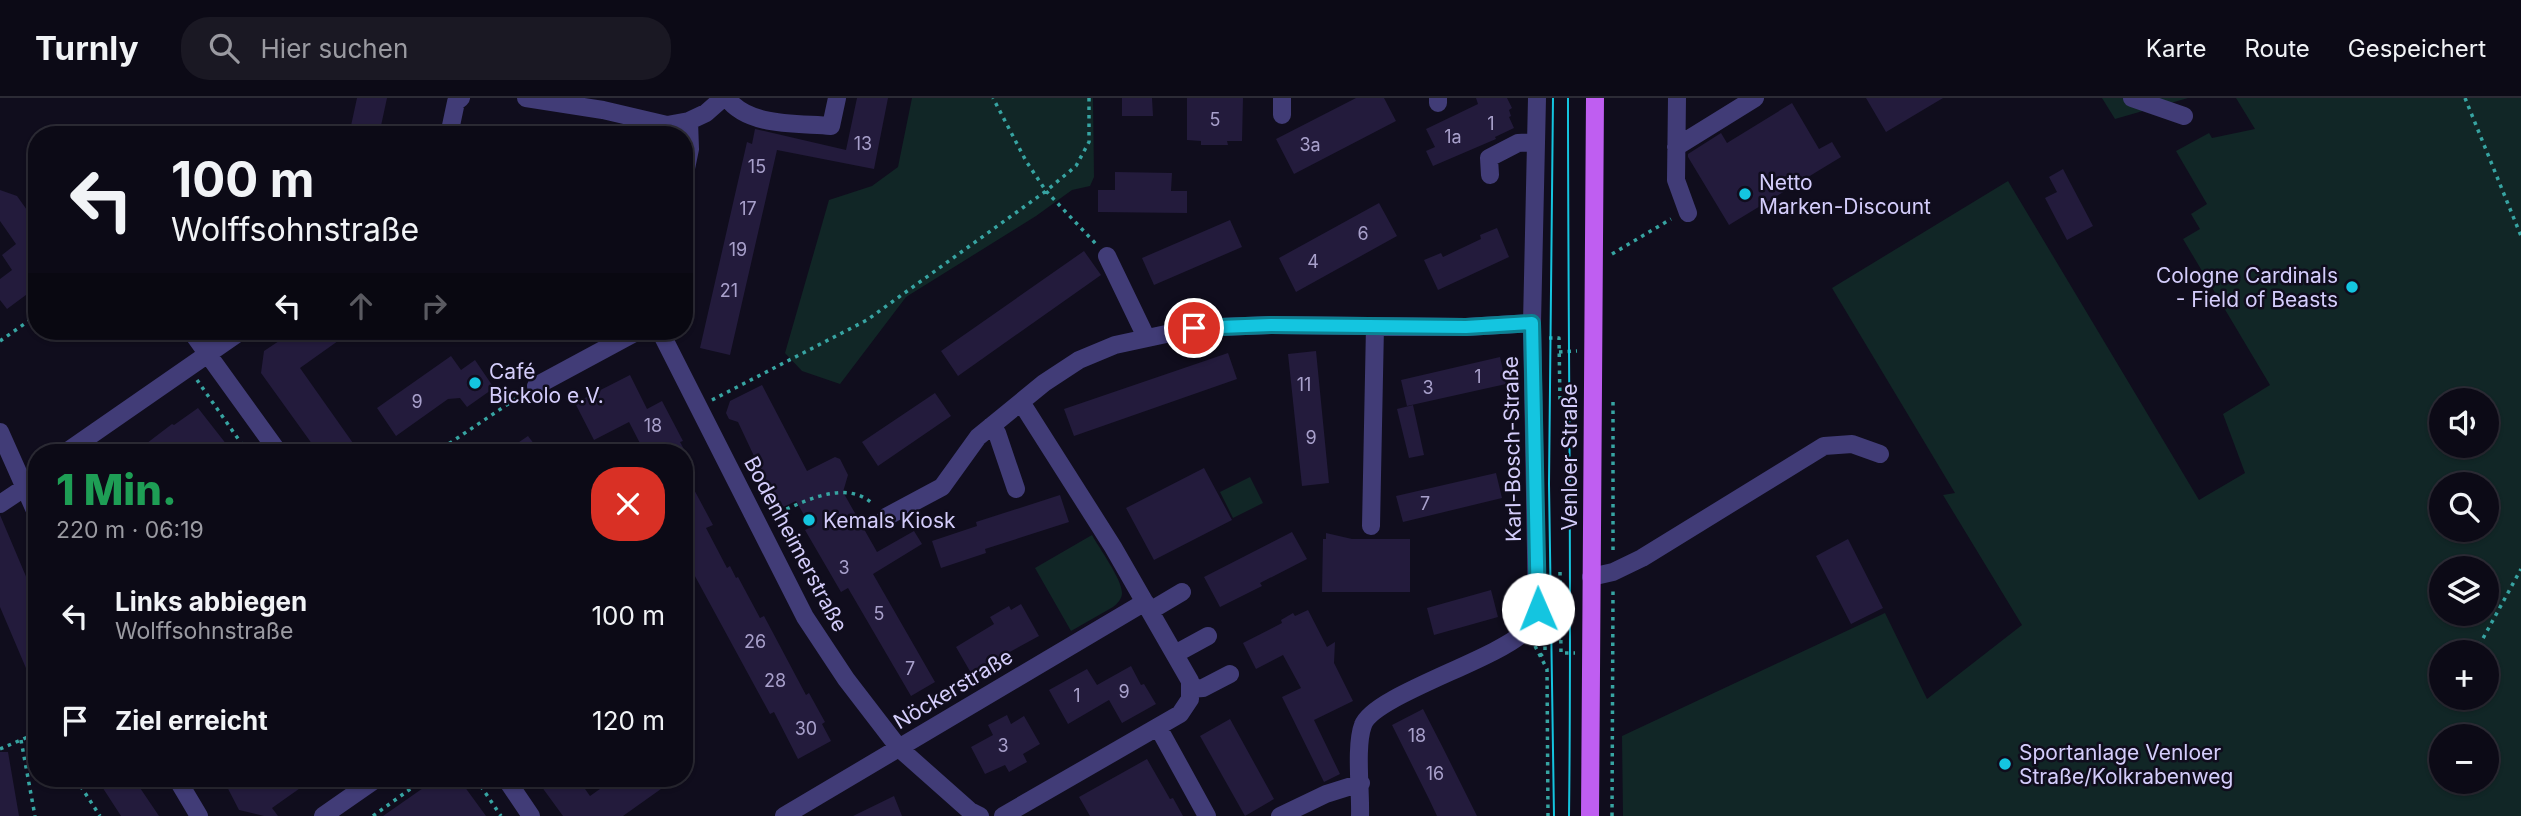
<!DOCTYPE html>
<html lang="de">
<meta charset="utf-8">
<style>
:root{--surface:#0c0a16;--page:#1a1823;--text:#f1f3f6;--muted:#9a9aa1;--line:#2c2b35}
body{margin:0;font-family:Inter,sans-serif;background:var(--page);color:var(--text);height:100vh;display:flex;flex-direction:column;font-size:26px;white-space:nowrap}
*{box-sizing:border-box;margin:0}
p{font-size:23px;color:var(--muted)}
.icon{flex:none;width:38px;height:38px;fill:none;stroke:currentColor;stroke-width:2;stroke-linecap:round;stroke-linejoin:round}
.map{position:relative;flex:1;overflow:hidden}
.sheet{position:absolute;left:28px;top:346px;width:665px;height:343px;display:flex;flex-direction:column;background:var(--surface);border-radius:28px;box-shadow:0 2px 5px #0004,0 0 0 2px var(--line)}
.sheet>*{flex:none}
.top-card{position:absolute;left:28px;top:28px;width:665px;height:214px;border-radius:28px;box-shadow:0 2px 5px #0004,0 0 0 2px var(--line);background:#0c0a16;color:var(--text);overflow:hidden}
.tools{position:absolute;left:2429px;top:290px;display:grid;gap:14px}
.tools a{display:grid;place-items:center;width:70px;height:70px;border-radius:50%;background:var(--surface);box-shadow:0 2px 5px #0004,0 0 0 2px var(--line);font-size:35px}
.pin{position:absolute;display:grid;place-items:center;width:60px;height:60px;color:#fff;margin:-30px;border:4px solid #fff;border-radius:50%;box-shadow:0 2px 7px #0007}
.me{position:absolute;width:77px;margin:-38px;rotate:359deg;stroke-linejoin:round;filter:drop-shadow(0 0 5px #0008)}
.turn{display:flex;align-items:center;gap:24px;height:147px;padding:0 28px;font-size:32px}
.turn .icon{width:91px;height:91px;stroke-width:2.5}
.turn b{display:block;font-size:49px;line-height:60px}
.lanes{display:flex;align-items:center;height:66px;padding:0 28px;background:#0003;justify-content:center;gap:35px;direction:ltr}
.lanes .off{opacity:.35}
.round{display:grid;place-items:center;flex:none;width:74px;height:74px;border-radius:28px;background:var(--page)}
.overview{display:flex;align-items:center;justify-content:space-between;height:119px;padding:0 28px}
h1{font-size:42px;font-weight:800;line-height:52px;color:#1e9e55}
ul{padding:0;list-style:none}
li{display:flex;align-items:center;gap:21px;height:105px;padding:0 28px}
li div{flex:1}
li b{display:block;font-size:26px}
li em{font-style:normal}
header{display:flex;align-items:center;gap:42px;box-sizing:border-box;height:98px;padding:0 35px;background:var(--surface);border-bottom:2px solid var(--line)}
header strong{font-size:33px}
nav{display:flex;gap:38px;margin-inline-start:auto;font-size:24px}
.search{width:490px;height:63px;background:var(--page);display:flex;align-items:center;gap:18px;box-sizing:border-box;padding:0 24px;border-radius:28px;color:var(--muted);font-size:26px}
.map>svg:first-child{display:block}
</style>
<header>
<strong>Turnly</strong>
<div class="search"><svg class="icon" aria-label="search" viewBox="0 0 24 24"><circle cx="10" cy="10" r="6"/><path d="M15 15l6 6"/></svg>Hier suchen</div>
<nav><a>Karte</a><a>Route</a><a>Gespeichert</a></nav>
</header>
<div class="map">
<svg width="2521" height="718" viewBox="0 0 2521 718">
<rect width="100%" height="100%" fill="#100d1d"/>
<!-- green -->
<path fill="#112626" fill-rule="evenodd" d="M 912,0 L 1093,0 L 1094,79 L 1090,88 L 1072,92 L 1036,118 L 906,199 L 840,286 L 802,273 L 785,255 L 829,102 L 872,88 L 898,69 Z
M 2102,0 L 2188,0 L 2115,21 Z
M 2236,0 L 2521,0 L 2521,718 L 1623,718 L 1622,638 L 1885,515 L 1927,601 L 2022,527 L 1943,397 L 1955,395 L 1832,190 L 2008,83 L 2199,402 L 2245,375 L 2223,316 L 2270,287 L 2183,141 L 2200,131 L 2191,116 L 2207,106 L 2176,53 L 2209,35 L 2212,40 L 2255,31 ZM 2441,303 L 2487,303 L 2487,348 L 2441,348 ZM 2441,387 L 2487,387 L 2487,432 L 2441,432 ZM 2441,471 L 2487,471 L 2487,516 L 2441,516 ZM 2441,555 L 2487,555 L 2487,600 L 2441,600 ZM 2441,639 L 2487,639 L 2487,684 L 2441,684 Z
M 1250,379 L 1263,405 L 1233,420 L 1220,394 Z
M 1092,437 C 1099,450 1122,481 1122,495 C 1122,501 1117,506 1113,509 L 1071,533 L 1035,470 Z"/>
<!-- building -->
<path fill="#231b3c" d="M 357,0 L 387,0 L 379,37 L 349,37 Z
M 857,0 L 888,0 L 874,71 L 777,52 L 730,257 L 700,250 L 747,44 L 752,46 L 755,31 L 846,52 Z
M 1122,0 L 1152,0 L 1153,18 L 1122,18 Z
M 1187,0 L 1243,0 L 1242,43 L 1227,43 L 1228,47 L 1201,47 L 1201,43 L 1187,42 Z
M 1356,0 L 1384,0 L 1396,23 L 1294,76 L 1276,41 Z
M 1476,0 L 1507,0 L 1512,10 L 1509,12 L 1511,18 L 1509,19 L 1514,30 L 1495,39 L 1496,41 L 1433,68 L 1426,53 L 1435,49 L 1426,31 L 1478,6 Z
M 1866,0 L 1943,0 L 1886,34 Z
M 1792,5 L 1819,51 L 1832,44 L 1841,59 L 1729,127 L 1688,59 L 1688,56 L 1721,35 L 1727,45 Z
M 2063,71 L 2093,128 L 2067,142 L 2045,100 L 2057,94 L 2049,79 Z
M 1115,74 L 1172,75 L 1171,93 L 1187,93 L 1187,115 L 1098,114 L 1098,92 L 1115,92 Z
M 0,92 L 17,98 L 37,126 L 37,186 L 28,192 L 30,194 L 7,211 L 0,202 L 0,181 L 12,172 L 2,157 L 16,146 L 0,123 Z
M 1379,105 L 1397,138 L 1296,194 L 1279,160 Z
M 1230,122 L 1242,149 L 1154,187 L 1142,160 Z
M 1497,130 L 1509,159 L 1438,192 L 1424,162 L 1441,155 L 1443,159 L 1481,141 L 1480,137 Z
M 1084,153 L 1101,177 L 958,278 L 941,253 Z
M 294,233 L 352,233 L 300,270 L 360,355 L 321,355 L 317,349 L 315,350 L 261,275 L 264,253 Z
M 1316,253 L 1329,385 L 1302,388 L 1288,256 Z
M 1228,255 L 1237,281 L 1074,338 L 1064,311 Z
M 451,258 L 461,272 L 475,262 L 494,290 L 467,309 L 460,300 L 448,301 L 396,338 L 377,310 Z
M 1500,259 L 1506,286 L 1407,308 L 1401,282 Z
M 630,277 L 647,311 L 662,303 L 683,343 L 680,344 L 686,355 L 645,355 L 629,324 L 594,342 L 575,305 Z
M 762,287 L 807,373 L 835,359 L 840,361 L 848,377 L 843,394 L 877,454 L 914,433 L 922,446 L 873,476 L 935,584 L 911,598 L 848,490 L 841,494 L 805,432 L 811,429 L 796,403 L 779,411 L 738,324 L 729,321 L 726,315 L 730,303 Z
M 935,295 L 951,318 L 878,368 L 862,344 Z
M 1413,307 L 1424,357 L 1409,360 L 1397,311 Z
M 198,310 L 227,347 L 225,348 L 230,355 L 134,355 L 172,326 L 174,327 Z
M 528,338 L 541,355 L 503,355 Z
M 1204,370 L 1232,422 L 1154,462 L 1126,410 Z
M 684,373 L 713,427 L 706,430 L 727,470 L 730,468 L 736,480 L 738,479 L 760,520 L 764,518 L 806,597 L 809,595 L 825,624 L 822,626 L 831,643 L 798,661 L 774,614 L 770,616 L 684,458 Z
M 1496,375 L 1502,400 L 1403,424 L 1396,398 Z
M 1060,397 L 1069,424 L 985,451 L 986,455 L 941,470 L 932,443 L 977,428 L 976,424 Z
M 0,417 L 33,495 L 29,496 L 37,514 L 37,596 L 0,509 Z
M 1292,434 L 1307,461 L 1260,485 L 1262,488 L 1220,509 L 1204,479 Z
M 1326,435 L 1352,441 L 1410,441 L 1410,494 L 1322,494 L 1323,441 L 1326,441 Z
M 1848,441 L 1883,510 L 1851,526 L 1816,458 Z
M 1491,492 L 1498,519 L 1434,537 L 1427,510 Z
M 1021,506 L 1039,538 L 971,575 L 956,549 L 994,526 L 990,519 L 1009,508 L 1011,512 Z
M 1308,512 L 1327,549 L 1335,544 L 1334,565 L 1353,603 L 1314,622 L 1340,676 L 1324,684 L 1282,599 L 1301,590 L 1283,557 L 1256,571 L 1243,545 L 1282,525 L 1281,522 L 1293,515 L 1295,518 Z
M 1131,568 L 1141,587 L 1144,586 L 1156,606 L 1122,625 L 1109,602 L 1068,626 L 1049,592 L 1087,571 L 1097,587 Z
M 1423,611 L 1442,648 L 1477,718 L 1437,718 L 1429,701 L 1392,627 Z
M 1007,617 L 1011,626 L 1024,618 L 1040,646 L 1023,656 L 1027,664 L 1009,674 L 1005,667 L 985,676 L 971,649 L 993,637 L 988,627 Z
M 1230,621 L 1274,701 L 1245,718 L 1200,638 Z
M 0,654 L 8,654 L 19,718 L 0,718 Z
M 1147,661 L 1170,701 L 1173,700 L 1183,718 L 1090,718 L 1079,699 Z
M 97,681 L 134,681 L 159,718 L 121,718 Z
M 223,681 L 313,681 L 272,710 L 278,718 L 264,718 L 239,712 Z
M 436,681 L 459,681 L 486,718 L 383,718 Z
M 536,681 L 578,681 L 590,698 L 614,681 L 675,681 L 623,718 L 563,718 Z
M 894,698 L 902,718 L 853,718 Z"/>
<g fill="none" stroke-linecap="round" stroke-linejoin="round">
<!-- path -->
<path stroke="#37a4a2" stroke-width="3.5" stroke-dasharray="3.5 5" stroke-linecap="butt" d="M 1089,0 L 1089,44 L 1076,68 L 1046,93 L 1096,146
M 2465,0 L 2521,138
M 1612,156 L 1671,121
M 1549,240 L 1559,240 L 1560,305
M 0,243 L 37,217
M 1559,254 L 1577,253
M 197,282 L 248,355
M 712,302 L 867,222 L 1046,93 L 1026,63 L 993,0
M 1613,304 L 1613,453
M 435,355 L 523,296
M 771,418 C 802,405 845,379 874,407
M 1560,474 L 1561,555 L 1575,555
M 1535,548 L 1547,571 L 1548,718
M 2475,555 L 2521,471
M 1540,558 L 1545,554 L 1545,542 L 1561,541
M 2449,603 L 2450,600
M 21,642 L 35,718
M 0,651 L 37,635
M 76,681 L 100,718
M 476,681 L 501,718
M 373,718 L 424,681
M 1612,718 L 1613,493"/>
<!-- minor -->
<path stroke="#413c77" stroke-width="18" d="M 526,0 L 603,12 L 667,27 L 689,23 L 706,15 L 723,0
M 727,0 C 748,29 797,25 831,28 L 837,0
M 1677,0 L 1676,82 L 1688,115
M 2132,0 L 2184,18
M 1438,5 L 1438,0
M 1282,17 L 1282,0
M 449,37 L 456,4 L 461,0
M 1676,49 L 1755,0
M 1490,77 L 1489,60 L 1518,45 L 1536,44
M 684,80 L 690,51 L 689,23
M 1107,158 L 1146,239
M 191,233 L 279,355
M 660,233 L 805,519 L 846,581 L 899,650 L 970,713 L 980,718
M 536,288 L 638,233
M 991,328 L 997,335 L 1016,391
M 0,334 L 37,417
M 65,355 L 241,233
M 0,406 L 24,390
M 886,419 L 942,389 L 978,339 L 1044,285 L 1079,262 L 1115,247 L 1194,230 L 1271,227 L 1466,229 L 1532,225
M 1371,428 L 1375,228
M 1591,479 L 1613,474 L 1642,460 L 1824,348 L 1852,346 L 1880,356
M 1150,513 L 1182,494
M 1175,556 L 1208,538
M 1190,591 L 1203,590 L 1230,576
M 1158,629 L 1207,718
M 177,681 L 199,718
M 506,681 L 531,718
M 323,718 L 376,681
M 784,718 L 1145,504
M 1003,718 L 1180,616 L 1190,601 L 1190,583 L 1113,449 L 1021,304
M 1280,718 L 1326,696 L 1361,685
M 1360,718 C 1361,694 1355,648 1363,627 C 1373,598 1495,562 1524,534 C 1530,528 1533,518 1537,511 L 1532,225 L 1537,0"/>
<!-- major -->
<path stroke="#bf5ef1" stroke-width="18" d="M 1590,718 L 1595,0"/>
<!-- tram -->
<path stroke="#14c5e0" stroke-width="2" d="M 1553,0 L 1549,386 L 1554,718
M 1568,0 C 1568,239 1572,479 1569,718"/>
</g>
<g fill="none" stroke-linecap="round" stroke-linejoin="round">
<!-- route casing -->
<g stroke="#0d8092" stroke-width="18">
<path id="route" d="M 1194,230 L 1271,227 L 1466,229 L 1532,225 L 1538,511"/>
</g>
<!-- route -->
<use href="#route" stroke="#14c5e0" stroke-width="12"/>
</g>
<!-- markers -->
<g fill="#14c5e0" stroke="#100d1d" stroke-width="2.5">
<circle cx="1745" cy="96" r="7"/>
<circle cx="2352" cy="189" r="7"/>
<circle cx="475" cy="285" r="7"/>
<circle cx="809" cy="422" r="7"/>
<circle cx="2005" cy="666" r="7"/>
</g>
<g text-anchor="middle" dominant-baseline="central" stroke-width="5" stroke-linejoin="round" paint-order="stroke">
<!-- number labels -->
<g font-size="18" fill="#a8a0cb">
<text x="1215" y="21">5</text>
<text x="1491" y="25">1</text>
<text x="1453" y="38">1a</text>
<text x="863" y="45">13</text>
<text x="1310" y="46">3a</text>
<text x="757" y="68">15</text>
<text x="748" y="110">17</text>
<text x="1363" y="135">6</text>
<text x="738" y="151">19</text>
<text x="1313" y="163">4</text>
<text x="729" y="192">21</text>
<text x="1478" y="278">1</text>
<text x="1304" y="286">11</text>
<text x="1428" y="289">3</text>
<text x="417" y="303">9</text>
<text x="653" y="327">18</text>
<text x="1311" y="339">9</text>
<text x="1425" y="405">7</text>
<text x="844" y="469">3</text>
<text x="879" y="515">5</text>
<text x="755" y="543">26</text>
<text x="910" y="570">7</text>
<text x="775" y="582">28</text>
<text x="1124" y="593">9</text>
<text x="1077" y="597">1</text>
<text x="806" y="630">30</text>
<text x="1417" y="637">18</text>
<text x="1003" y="647">3</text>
<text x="1435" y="675">16</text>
</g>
<!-- poi labels -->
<g font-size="21" fill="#d4cdfb" stroke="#100d1d" text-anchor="start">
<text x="1759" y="84">Netto<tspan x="1759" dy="24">Marken-Discount</tspan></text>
<text x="2338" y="177" text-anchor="end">Cologne Cardinals<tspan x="2338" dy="24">- Field of Beasts</tspan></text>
<text x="489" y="273">Café<tspan x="489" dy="24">Bickolo e.V.</tspan></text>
<text x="823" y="422">Kemals Kiosk</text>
<text x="2019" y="654">Sportanlage Venloer<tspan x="2019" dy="24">Straße/Kolkrabenweg</tspan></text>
</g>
<!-- street labels -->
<g font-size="21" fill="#d4cdfb" stroke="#100d1d">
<text transform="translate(1512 351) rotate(-91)">Karl-Bosch-Straße</text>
<text transform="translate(1569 359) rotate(-90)">Venloer Straße</text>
<text transform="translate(796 446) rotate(62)">Bodenheimerstraße</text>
<text transform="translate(953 591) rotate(-31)">Nöckerstraße</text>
</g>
</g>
</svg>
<div class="tools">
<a><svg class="icon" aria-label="sound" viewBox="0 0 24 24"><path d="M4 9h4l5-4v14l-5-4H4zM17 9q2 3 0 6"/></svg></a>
<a><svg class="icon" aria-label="search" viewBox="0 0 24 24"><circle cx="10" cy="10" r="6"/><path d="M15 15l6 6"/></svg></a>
<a><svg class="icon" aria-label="layers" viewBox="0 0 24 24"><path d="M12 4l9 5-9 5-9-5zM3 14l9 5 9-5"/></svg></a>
<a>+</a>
<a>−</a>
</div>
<div class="pin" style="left:1194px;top:230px;background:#d93025"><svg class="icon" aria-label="arrive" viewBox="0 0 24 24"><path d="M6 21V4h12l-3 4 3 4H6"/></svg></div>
<svg class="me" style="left:1538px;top:511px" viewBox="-20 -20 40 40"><circle r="19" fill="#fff"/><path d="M0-13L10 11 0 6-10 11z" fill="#14c5e0"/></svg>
<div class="top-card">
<div class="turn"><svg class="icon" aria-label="left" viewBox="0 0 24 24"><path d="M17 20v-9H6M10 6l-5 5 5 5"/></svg><div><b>100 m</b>Wolffsohnstraße</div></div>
<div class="lanes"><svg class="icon" aria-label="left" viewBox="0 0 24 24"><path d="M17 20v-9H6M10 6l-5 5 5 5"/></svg><svg class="icon off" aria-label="ahead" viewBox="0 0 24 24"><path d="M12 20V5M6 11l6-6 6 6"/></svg><svg class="icon off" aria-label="right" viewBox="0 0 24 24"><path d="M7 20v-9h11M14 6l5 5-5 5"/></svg></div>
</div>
<section class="sheet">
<div class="overview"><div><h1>1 Min.</h1><p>220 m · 06:19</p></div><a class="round" style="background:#d93025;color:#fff"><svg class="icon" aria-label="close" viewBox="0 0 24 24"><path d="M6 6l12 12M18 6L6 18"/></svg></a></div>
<ul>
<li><svg class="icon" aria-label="left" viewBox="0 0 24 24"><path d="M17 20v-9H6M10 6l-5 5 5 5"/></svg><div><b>Links abbiegen</b><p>Wolffsohnstraße</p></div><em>100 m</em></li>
<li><svg class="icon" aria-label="arrive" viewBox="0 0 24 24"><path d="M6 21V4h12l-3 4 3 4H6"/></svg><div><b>Ziel erreicht</b></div><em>120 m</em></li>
</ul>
</section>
</div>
